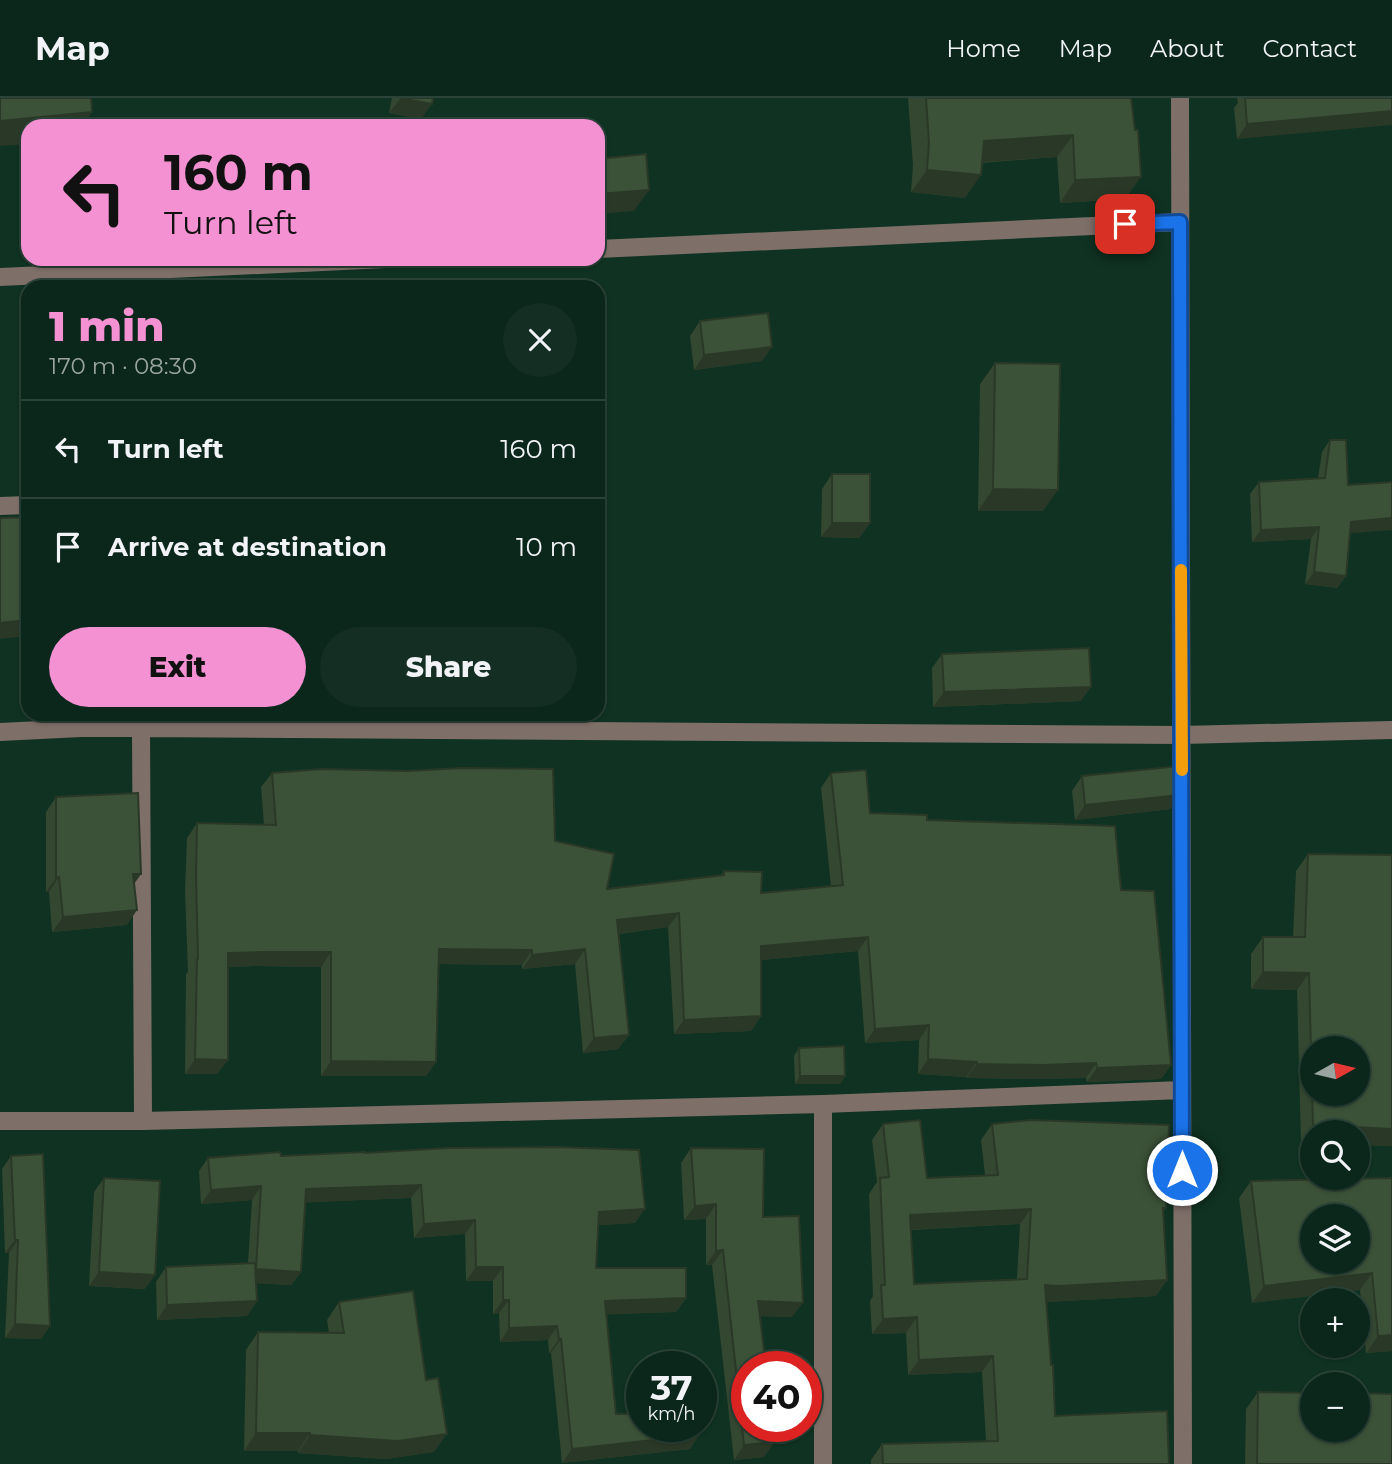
<!DOCTYPE html>
<meta charset="utf-8">
<style>
:root{--surface:#0b261a;--page:#142e23;--text:#f1f3f6;--muted:#9aa5a2;--line:#2b4339;--accent:#f491d3}
body{margin:0;font-family:Montserrat,sans-serif;background:var(--page);color:var(--text);height:100vh;display:flex;flex-direction:column;font-size:26px;white-space:nowrap}
*{box-sizing:border-box;margin:0}
p{font-size:23px;color:var(--muted)}
.icon{flex:none;width:38px;height:38px;fill:none;stroke:currentColor;stroke-width:2;stroke-linecap:round;stroke-linejoin:round}
.map{position:relative;flex:1;overflow:hidden}
.drawer{position:absolute;left:21px;top:182px;width:584px;height:441px;display:flex;flex-direction:column;background:var(--surface);border-radius:21px;box-shadow:0 2px 5px #0004,0 0 0 2px var(--line)}
.drawer>*{flex:none}
.hud{position:absolute;left:21px;top:21px;width:584px;height:147px;border-radius:21px;box-shadow:0 2px 5px #0004,0 0 0 2px var(--line);background:#f491d3;color:#111;overflow:hidden}
.needle{width:46px;rotate:82deg}
.tools{position:absolute;left:1300px;top:938px;display:grid;gap:14px}
.tools a{display:grid;place-items:center;width:70px;height:70px;border-radius:50%;background:var(--surface);box-shadow:0 2px 5px #0004,0 0 0 2px var(--line);font-size:35px}
.speed{position:absolute;left:626px;top:1253px;display:flex;gap:14px;font-size:35px;font-weight:700;text-align:center}
.speed>*{display:grid;place-content:center;width:91px;height:91px;border-radius:50%;background:var(--surface);box-shadow:0 2px 5px #0004,0 0 0 2px var(--line);line-height:1}
.speed small{font-size:18px;font-weight:400}
.speed .limit{border:10px solid #d22;background:#fff;color:#111}
.pin{position:absolute;display:grid;place-items:center;width:60px;height:60px;color:#fff;margin:-30px;border-radius:14px;box-shadow:0 4px 10px #0006}
.me{position:absolute;width:77px;margin:-38px;rotate:0deg;stroke-linejoin:round;filter:drop-shadow(0 0 5px #0008)}
.turn{display:flex;align-items:center;gap:24px;height:147px;padding:0 28px;font-size:32px}
.turn .icon{width:91px;height:91px;stroke-width:2.5}
.turn b{display:block;font-size:49px;line-height:60px}
.round{display:grid;place-items:center;flex:none;width:74px;height:74px;border-radius:37px;background:var(--page)}
.headline{display:flex;align-items:center;justify-content:space-between;height:119px;padding:0 28px}
h1{font-size:42px;font-weight:800;line-height:52px;color:var(--accent)}
.button{display:flex;gap:14px;margin-top:auto;padding:14px 28px}
.button a{flex:1;height:80px;border-radius:42px;background:var(--accent);color:#111;font-size:28px;font-weight:800;line-height:80px;text-align:center}
.button a+a{background:var(--page);color:var(--text)}
ul{padding:0;list-style:none}
li{display:flex;align-items:center;gap:21px;height:98px;padding:0 28px;border-top:2px solid var(--line)}
li div{flex:1}
li b{display:block;font-size:26px}
li em{font-style:normal}
header{display:flex;align-items:center;gap:42px;box-sizing:border-box;height:98px;padding:0 35px;background:var(--surface);border-bottom:2px solid var(--line)}
header strong{font-size:33px}
nav{display:flex;gap:38px;margin-inline-start:auto;font-size:24px}
.map>svg:first-child{display:block}
</style>
<header>
<strong>Map</strong>
<nav><a>Home</a><a>Map</a><a>About</a><a>Contact</a></nav>
</header>
<div class="map">
<svg width="1392" height="1366" viewBox="0 0 1392 1366">
<rect width="100%" height="100%" fill="#0f3222"/>
<g fill="none" stroke-linecap="round" stroke-linejoin="round">
<!-- minor -->
<path stroke="#7f6f69" stroke-width="18" d="M 1180,0 L 1183,1366
M 598,151 L 1180,124
M 0,179 L 386,161
M 0,408 L 28,407
M 141,630 L 143,1023
M 0,634 L 81,630 L 141,630 L 1182,637 L 1392,632
M 0,1023 L 143,1023 L 823,1006 L 1182,992
M 823,1366 L 823,1006"/>
</g>
<!-- wall -->
<path fill="#344730" fill-rule="evenodd" d="M 392,0 L 433,0 L 421,21 L 389,15 Z
M 908,0 L 1131,0 L 1125,101 L 1060,105 L 1057,59 L 982,65 L 965,100 L 911,94 L 913,67 Z
M 1237,0 L 1392,0 L 1237,41 L 1234,10 L 1238,5 Z
M 700,223 L 762,263 L 694,272 L 690,238 Z
M 995,265 L 1043,413 L 978,413 L 980,286 Z
M 1330,342 L 1350,436 L 1346,478 L 1337,490 L 1305,486 L 1311,441 L 1252,444 L 1250,396 L 1259,384 L 1318,380 L 1322,354 Z
M 832,376 L 870,425 L 859,440 L 821,439 L 822,391 Z
M 942,556 L 1081,603 L 933,609 L 932,570 Z
M 272,675 L 555,743 L 607,791 L 721,777 L 724,773 L 761,795 L 831,788 L 821,690 L 831,675 L 870,715 L 927,722 L 1121,792 L 1171,967 L 1161,981 L 1087,984 L 1086,980 L 1032,981 L 966,980 L 966,979 L 918,976 L 919,942 L 865,945 L 858,853 L 761,862 L 761,918 L 751,933 L 674,936 L 668,829 L 619,836 L 629,937 L 618,951 L 583,955 L 575,866 L 522,871 L 522,867 L 438,866 L 436,964 L 426,978 L 321,978 L 321,869 L 254,868 L 228,869 L 217,976 L 185,976 L 186,876 L 188,874 L 185,793 L 187,740 L 197,725 L 264,727 L 261,689 Z
M 1082,678 L 1180,697 L 1170,711 L 1075,722 L 1072,693 Z
M 56,699 L 141,776 L 134,786 L 127,827 L 52,834 L 49,794 L 46,794 L 46,714 Z
M 1308,756 L 1392,757 L 1392,1048 L 1358,1047 L 1312,1034 L 1312,1045 L 1301,1044 L 1297,892 L 1251,891 L 1251,856 L 1263,839 L 1293,839 L 1296,773 Z
M 799,950 L 845,978 L 840,986 L 795,986 L 794,958 Z
M 883,1026 L 927,1080 L 985,1077 L 981,1042 L 992,1026 L 1166,1110 L 1163,1114 L 1167,1182 L 1156,1198 L 1046,1204 L 1055,1318 L 1169,1366 L 871,1366 L 871,1362 L 882,1346 L 986,1343 L 982,1274 L 908,1277 L 906,1235 L 872,1236 L 870,1203 L 873,1198 L 869,1096 L 877,1084 L 872,1042 ZM 1020,1126 L 1017,1181 L 914,1186 L 911,1132 Z
M 691,1050 L 763,1119 L 792,1219 L 760,1218 L 764,1359 L 734,1362 L 712,1167 L 706,1167 L 706,1121 L 684,1122 L 681,1065 Z
M 365,1055 L 635,1125 L 598,1127 L 596,1170 L 686,1200 L 676,1214 L 606,1216 L 616,1316 L 699,1337 L 690,1351 L 562,1365 L 551,1255 L 549,1255 L 548,1242 L 500,1244 L 499,1215 L 493,1216 L 493,1183 L 466,1183 L 465,1136 L 414,1140 L 411,1100 L 306,1104 L 301,1174 L 291,1187 L 256,1185 L 257,1203 L 247,1218 L 157,1222 L 156,1184 L 166,1169 L 248,1165 L 252,1102 L 201,1106 L 199,1073 L 208,1060 Z
M 11,1058 L 50,1228 L 41,1241 L 5,1240 L 9,1155 L 5,1155 L 2,1071 Z
M 104,1080 L 145,1191 L 89,1188 L 94,1094 Z
M 1392,1080 L 1392,1253 L 1366,1255 L 1360,1192 L 1252,1205 L 1239,1100 L 1251,1083 Z
M 339,1204 L 434,1354 L 386,1361 L 298,1355 L 298,1353 L 244,1353 L 246,1252 L 258,1234 L 329,1235 L 327,1222 Z
M 1258,1294 L 1392,1366 L 1245,1366 L 1246,1311 Z"/>
<!-- shaded-wall -->
<path fill="#2a3927" d="M 400,1 L 432,6 L 421,21 L 389,15 Z
M 1392,13 L 1392,27 L 1237,41 L 1247,26 Z
M 92,14 L 83,28 L 28,28 L 28,46 L 0,48 L 0,23 Z
M 1073,37 L 1057,59 L 969,65 L 984,43 Z
M 927,72 L 981,77 L 965,100 L 911,94 Z
M 1141,79 L 1125,101 L 1060,105 L 1075,82 Z
M 649,92 L 634,113 L 598,116 L 598,96 Z
M 772,249 L 762,263 L 694,272 L 704,257 Z
M 993,391 L 1058,392 L 1043,413 L 978,413 Z
M 1392,420 L 1392,432 L 1342,436 L 1351,424 Z
M 832,425 L 870,425 L 859,440 L 821,439 Z
M 1319,429 L 1311,441 L 1252,444 L 1261,432 Z
M 1314,474 L 1346,478 L 1337,490 L 1305,486 Z
M 28,522 L 28,536 L 27,538 L 0,541 L 0,525 Z
M 1091,589 L 1081,603 L 933,609 L 944,594 Z
M 1180,697 L 1170,711 L 1075,722 L 1085,707 Z
M 133,776 L 141,776 L 130,791 Z
M 59,779 L 49,794 L 46,794 L 56,780 Z
M 137,812 L 127,827 L 52,834 L 63,819 Z
M 679,815 L 668,829 L 607,837 L 617,822 Z
M 868,839 L 858,853 L 751,863 L 761,848 Z
M 439,851 L 532,852 L 522,867 L 428,866 Z
M 585,851 L 575,866 L 522,871 L 532,857 Z
M 264,854 L 331,854 L 321,869 L 254,868 L 218,870 L 228,855 Z
M 1263,874 L 1309,875 L 1297,892 L 1251,891 Z
M 761,918 L 751,933 L 674,936 L 684,922 Z
M 929,927 L 919,942 L 865,945 L 875,931 Z
M 629,937 L 618,951 L 583,955 L 594,940 Z
M 195,961 L 228,962 L 217,976 L 185,976 Z
M 928,961 L 977,964 L 966,979 L 918,976 Z
M 331,963 L 436,964 L 426,978 L 321,978 Z
M 1096,965 L 1086,980 L 1032,981 L 966,980 L 977,966 Z
M 1171,967 L 1161,981 L 1087,984 L 1097,970 Z
M 800,978 L 845,978 L 840,986 L 795,986 Z
M 1313,1027 L 1392,1031 L 1392,1048 L 1358,1047 L 1358,1034 L 1312,1034 L 1312,1045 L 1301,1044 Z
M 421,1087 L 411,1100 L 297,1105 L 306,1091 Z
M 261,1088 L 252,1102 L 201,1106 L 211,1092 Z
M 716,1106 L 706,1121 L 684,1122 L 695,1108 Z
M 645,1111 L 635,1125 L 589,1128 L 599,1114 Z
M 1031,1111 L 1020,1126 L 899,1132 L 910,1117 Z
M 475,1122 L 465,1136 L 414,1140 L 424,1126 Z
M 15,1142 L 18,1142 L 9,1155 L 5,1155 Z
M 723,1152 L 712,1167 L 706,1167 L 716,1153 Z
M 476,1169 L 503,1169 L 493,1183 L 466,1183 Z
M 256,1171 L 301,1174 L 291,1187 L 247,1185 Z
M 99,1174 L 155,1177 L 145,1191 L 89,1188 Z
M 1372,1175 L 1360,1192 L 1252,1205 L 1264,1188 Z
M 1167,1182 L 1156,1198 L 1048,1204 L 1034,1203 L 1045,1187 Z
M 686,1200 L 676,1214 L 595,1217 L 605,1203 Z
M 503,1202 L 509,1202 L 499,1215 L 493,1216 Z
M 257,1203 L 247,1218 L 157,1222 L 167,1207 Z
M 758,1203 L 803,1205 L 792,1219 L 748,1218 Z
M 917,1219 L 906,1235 L 872,1236 L 883,1221 Z
M 15,1226 L 50,1228 L 41,1241 L 5,1240 Z
M 557,1228 L 548,1242 L 500,1244 L 509,1230 Z
M 1392,1237 L 1392,1253 L 1366,1255 L 1378,1238 Z
M 559,1241 L 561,1241 L 551,1255 L 549,1255 Z
M 993,1258 L 982,1274 L 908,1277 L 919,1262 Z
M 256,1335 L 310,1335 L 298,1353 L 244,1353 Z
M 447,1336 L 434,1354 L 386,1361 L 298,1355 L 310,1337 Z
M 699,1337 L 690,1351 L 562,1365 L 572,1351 Z
M 775,1344 L 764,1359 L 734,1362 L 744,1347 Z"/>
<!-- building -->
<path fill="#3c5238" stroke="#2a3927" stroke-width="2" fill-rule="evenodd" d="M 0,0 L 91,0 L 92,14 L 0,23 Z
M 400,0 L 433,0 L 432,6 Z
M 926,0 L 1131,0 L 1135,32 L 1138,32 L 1141,79 L 1075,82 L 1073,37 L 984,43 L 981,77 L 927,72 L 929,45 Z
M 1245,0 L 1392,0 L 1392,13 L 1247,26 Z
M 585,24 L 586,28 L 545,28 Z
M 646,56 L 649,92 L 598,96 L 598,61 Z
M 768,215 L 772,249 L 704,257 L 700,223 Z
M 995,265 L 1060,266 L 1058,392 L 993,391 Z
M 1330,342 L 1346,342 L 1348,387 L 1392,384 L 1392,420 L 1351,424 L 1346,478 L 1314,474 L 1319,429 L 1261,432 L 1259,384 L 1325,380 Z
M 832,376 L 870,376 L 870,425 L 832,425 Z
M 28,419 L 28,522 L 0,525 L 0,420 Z
M 1089,550 L 1091,589 L 944,594 L 942,556 Z
M 1180,668 L 1180,697 L 1085,707 L 1082,678 Z
M 461,670 L 553,671 L 555,743 L 614,756 L 607,791 L 724,777 L 724,773 L 762,774 L 761,795 L 843,787 L 831,675 L 866,672 L 870,715 L 927,717 L 927,722 L 1115,728 L 1121,792 L 1154,793 L 1171,967 L 1097,970 L 1096,965 L 1042,967 L 977,966 L 977,964 L 928,961 L 929,927 L 875,931 L 868,839 L 761,848 L 761,918 L 684,922 L 679,815 L 617,822 L 629,937 L 594,940 L 585,851 L 532,857 L 532,852 L 439,851 L 436,964 L 331,963 L 331,854 L 264,854 L 228,855 L 228,962 L 195,961 L 197,861 L 198,861 L 196,778 L 197,725 L 276,727 L 272,675 L 322,671 L 408,673 Z
M 138,695 L 141,776 L 133,776 L 137,812 L 63,819 L 59,779 L 56,780 L 56,699 Z
M 1308,756 L 1392,757 L 1392,1031 L 1313,1027 L 1309,875 L 1263,874 L 1263,839 L 1305,839 ZM 1312,950 L 1358,950 L 1358,996 L 1312,996 Z
M 844,948 L 845,978 L 800,978 L 799,950 Z
M 920,1022 L 927,1080 L 998,1077 L 992,1026 L 1031,1022 L 1169,1027 L 1166,1110 L 1163,1110 L 1167,1182 L 1059,1188 L 1045,1187 L 1051,1267 L 1053,1267 L 1055,1318 L 1167,1313 L 1169,1366 L 883,1366 L 882,1346 L 998,1343 L 993,1258 L 919,1262 L 917,1219 L 883,1221 L 881,1187 L 885,1187 L 880,1080 L 889,1079 L 883,1026 ZM 1031,1111 L 1027,1181 L 914,1186 L 910,1117 Z
M 556,1049 L 639,1052 L 645,1111 L 599,1114 L 596,1170 L 686,1170 L 686,1200 L 605,1203 L 616,1316 L 642,1316 L 642,1328 L 699,1328 L 699,1337 L 572,1351 L 561,1241 L 559,1241 L 557,1228 L 509,1230 L 509,1202 L 503,1202 L 503,1169 L 476,1169 L 475,1122 L 424,1126 L 421,1087 L 306,1091 L 301,1174 L 256,1171 L 261,1088 L 211,1092 L 208,1060 L 280,1054 L 281,1058 L 365,1054 L 365,1055 L 448,1050 Z
M 691,1050 L 764,1051 L 763,1119 L 799,1118 L 803,1205 L 758,1203 L 766,1269 L 747,1269 L 747,1328 L 773,1328 L 775,1344 L 744,1347 L 723,1152 L 716,1153 L 716,1106 L 695,1108 Z
M 43,1056 L 50,1228 L 15,1226 L 18,1142 L 15,1142 L 11,1058 Z
M 104,1080 L 160,1083 L 155,1177 L 99,1174 Z
M 1392,1080 L 1392,1237 L 1378,1238 L 1372,1175 L 1264,1188 L 1251,1083 ZM 1312,1118 L 1358,1118 L 1358,1164 L 1312,1164 Z
M 255,1165 L 257,1203 L 167,1207 L 166,1169 Z
M 413,1193 L 426,1282 L 438,1280 L 447,1336 L 398,1343 L 310,1337 L 310,1335 L 256,1335 L 258,1234 L 344,1235 L 339,1204 Z
M 1258,1294 L 1312,1295 L 1312,1332 L 1358,1332 L 1358,1295 L 1392,1296 L 1392,1366 L 1257,1366 Z"/>
<g fill="none" stroke-linecap="round" stroke-linejoin="round">
<!-- route casing -->
<g stroke="#114b97" stroke-width="18">
<path id="route" d="M 1125,126 L 1180,124 L 1182,1072"/>
</g>
<!-- route -->
<use href="#route" stroke="#1a73e8" stroke-width="12"/>
<!-- slow -->
<path stroke="#f59e0b" stroke-width="12" d="M 1181,472 L 1182,672"/>
</g>
</svg>
<div class="tools">
<a><svg class="needle" viewBox="-14 -14 28 28"><path d="M0-13l5 13h-10z" fill="#e53935"/><path d="M0 13l5-13h-10z" fill="#9aa5a2"/></svg></a>
<a><svg class="icon" aria-label="search" viewBox="0 0 24 24"><circle cx="10" cy="10" r="6"/><path d="M15 15l6 6"/></svg></a>
<a><svg class="icon" aria-label="layers" viewBox="0 0 24 24"><path d="M12 4l9 5-9 5-9-5zM3 14l9 5 9-5"/></svg></a>
<a>+</a>
<a>−</a>
</div>
<div class="speed"><div>37<small>km/h</small></div><div class="limit">40</div></div>
<div class="pin" style="left:1125px;top:126px;background:#d93025"><svg class="icon" aria-label="arrive" viewBox="0 0 24 24"><path d="M6 21V4h12l-3 4 3 4H6"/></svg></div>
<svg class="me" style="left:1182px;top:1072px" viewBox="-20 -20 40 40"><circle r="17" fill="#1a73e8" stroke="#fff" stroke-width="3"/><path d="M0-11L8 9 0 5-8 9z" fill="#fff"/></svg>
<div class="hud">
<div class="turn"><svg class="icon" aria-label="left" viewBox="0 0 24 24"><path d="M17 20v-9H6M10 6l-5 5 5 5"/></svg><div><b>160 m</b>Turn left</div></div>
</div>
<section class="drawer">
<div class="headline"><div><h1>1 min</h1><p>170 m · 08:30</p></div><a class="round"><svg class="icon" aria-label="close" viewBox="0 0 24 24"><path d="M6 6l12 12M18 6L6 18"/></svg></a></div>
<ul>
<li><svg class="icon" aria-label="left" viewBox="0 0 24 24"><path d="M17 20v-9H6M10 6l-5 5 5 5"/></svg><div><b>Turn left</b></div><em>160 m</em></li>
<li><svg class="icon" aria-label="arrive" viewBox="0 0 24 24"><path d="M6 21V4h12l-3 4 3 4H6"/></svg><div><b>Arrive at destination</b></div><em>10 m</em></li>
</ul>
<div class="button"><a>Exit</a><a>Share</a></div>
</section>
</div>
